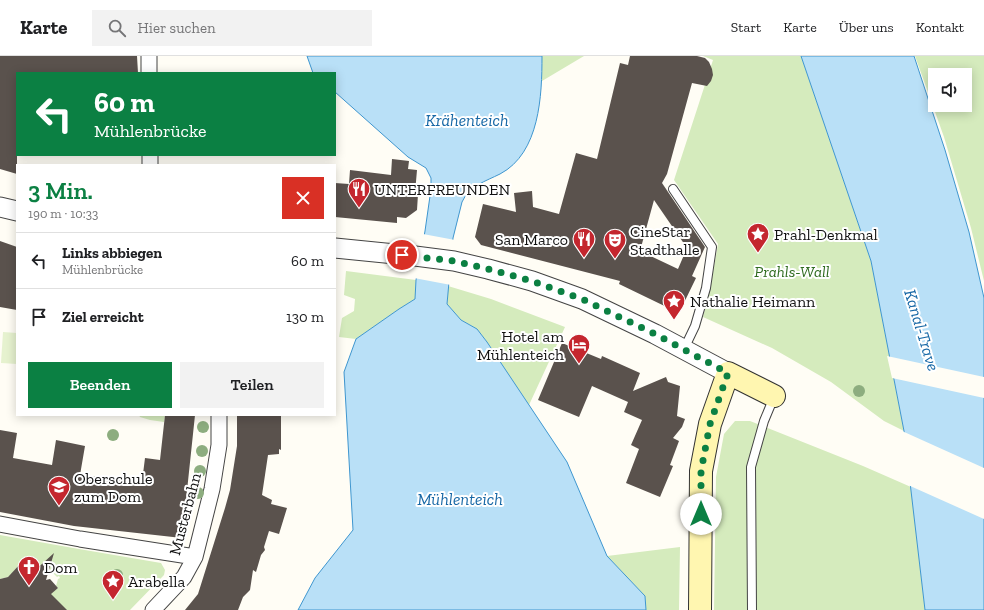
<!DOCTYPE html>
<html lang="de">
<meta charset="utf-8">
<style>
:root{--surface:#fff;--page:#f2f2f2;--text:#202124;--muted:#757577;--line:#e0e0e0;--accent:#0b8043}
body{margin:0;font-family:"Zilla Slab",serif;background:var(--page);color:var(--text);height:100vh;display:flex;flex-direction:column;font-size:15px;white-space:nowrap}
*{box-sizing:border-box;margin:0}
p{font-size:13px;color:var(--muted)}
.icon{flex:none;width:22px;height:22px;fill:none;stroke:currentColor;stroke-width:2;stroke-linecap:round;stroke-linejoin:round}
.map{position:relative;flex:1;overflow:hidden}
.side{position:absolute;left:16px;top:108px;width:320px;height:252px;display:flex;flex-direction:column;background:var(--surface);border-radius:0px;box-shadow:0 2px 10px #0003}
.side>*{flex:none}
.hud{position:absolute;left:16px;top:16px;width:320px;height:84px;border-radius:0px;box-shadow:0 2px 10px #0003;background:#0b8043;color:#fff;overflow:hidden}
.controls{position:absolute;left:928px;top:12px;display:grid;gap:8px}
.controls a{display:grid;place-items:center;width:44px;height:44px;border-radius:0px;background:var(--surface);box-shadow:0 2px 10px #0003;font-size:20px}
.pin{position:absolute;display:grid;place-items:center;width:34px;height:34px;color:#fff;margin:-17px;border:2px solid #fff;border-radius:50%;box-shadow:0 1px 4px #0007}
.me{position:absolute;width:44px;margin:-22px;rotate:0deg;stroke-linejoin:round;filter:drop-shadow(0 0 3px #0008)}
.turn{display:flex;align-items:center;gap:14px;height:84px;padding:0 12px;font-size:18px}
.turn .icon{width:52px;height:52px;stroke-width:2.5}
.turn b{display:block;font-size:28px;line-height:34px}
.round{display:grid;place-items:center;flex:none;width:42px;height:42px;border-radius:0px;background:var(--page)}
.summary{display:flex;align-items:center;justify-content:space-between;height:68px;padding:0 12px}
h1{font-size:24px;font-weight:600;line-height:30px;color:var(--accent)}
.cta{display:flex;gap:8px;margin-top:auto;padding:8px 12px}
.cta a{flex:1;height:46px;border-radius:0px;background:var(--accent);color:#fff;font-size:16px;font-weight:600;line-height:46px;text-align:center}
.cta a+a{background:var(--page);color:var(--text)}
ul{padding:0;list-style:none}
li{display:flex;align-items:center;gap:12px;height:56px;padding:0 12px;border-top:1px solid var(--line)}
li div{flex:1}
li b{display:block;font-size:15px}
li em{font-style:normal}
header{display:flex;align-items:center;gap:24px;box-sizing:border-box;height:56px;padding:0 20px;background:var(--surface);border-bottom:1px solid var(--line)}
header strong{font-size:19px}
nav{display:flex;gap:22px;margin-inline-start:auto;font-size:14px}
.search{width:280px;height:36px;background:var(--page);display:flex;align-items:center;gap:10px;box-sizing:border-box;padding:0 14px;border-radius:0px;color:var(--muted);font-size:15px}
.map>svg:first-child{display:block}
</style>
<header>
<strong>Karte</strong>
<div class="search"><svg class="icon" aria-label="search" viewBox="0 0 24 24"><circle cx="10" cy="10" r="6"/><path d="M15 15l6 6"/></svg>Hier suchen</div>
<nav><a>Start</a><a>Karte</a><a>Über uns</a><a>Kontakt</a></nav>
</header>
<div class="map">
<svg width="984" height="554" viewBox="0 0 984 554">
<rect width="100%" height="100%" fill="#fffdf5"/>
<!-- green -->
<path fill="#d5ebbd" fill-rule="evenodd" d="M 542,0 L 584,0 L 542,25 Z
M 703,0 L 801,0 L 871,205 L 904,375 L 884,365 L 831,326 L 772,292 L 703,261 L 710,233 L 718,188 L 674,124 L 713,4 Z
M 915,0 L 984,0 L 984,225 L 971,172 L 944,81 ZM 935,19 L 965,19 L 965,49 L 935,49 Z
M 346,215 L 416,224 L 415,243 L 399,253 L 356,283 L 339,281 L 342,262 L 354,255 L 355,243 L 344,239 Z
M 448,230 L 491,243 L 565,271 L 529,349 L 487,286 L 477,273 L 461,264 L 447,248 Z
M 139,359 L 165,359 L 164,366 L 150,364 L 140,361 Z
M 735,365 L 750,365 L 863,410 L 911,431 L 925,554 L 714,554 L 716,421 L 724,378 Z
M 0,479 L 79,493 L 161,507 L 165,514 L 164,519 L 130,554 L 56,554 L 50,537 L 58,532 L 56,530 L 58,523 L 60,522 L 59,520 L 57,521 L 49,513 L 37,512 L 36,513 L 37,515 L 32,519 L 21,508 L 8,521 L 0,523 Z
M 680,491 L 679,554 L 646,554 L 645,540 L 607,500 Z"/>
<!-- pitch -->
<path fill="#e6f2cf" d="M 3,276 L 17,277 L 17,308 L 1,307 Z"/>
<!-- water -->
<path fill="#b9e0f7" stroke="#3f96cf" d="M 307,0 L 542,0 C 542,39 540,97 500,118 C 486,125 469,130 462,146 L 453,182 L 447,248 L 461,264 L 477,273 L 487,286 L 567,406 L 607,500 L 645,540 L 646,554 L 298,554 L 315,522 L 353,474 L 344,316 L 356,283 L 399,253 L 415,243 L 416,224 L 425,175 L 431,133 L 431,122 L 426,112 L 408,101 L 335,36 L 335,17 L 313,17 Z
M 801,0 L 914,0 L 945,94 L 969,176 L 984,242 L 984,554 L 925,554 L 904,375 L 871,205 Z"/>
<!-- pier -->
<path fill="#fffdf5" d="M 423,178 L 455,184 L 451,229 L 414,222 Z
M 887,300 L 984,321 L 984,342 L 892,322 Z
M 902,375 L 984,412 L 984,463 L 908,429 Z"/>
<!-- building -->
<path fill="#5a524d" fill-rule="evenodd" d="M 0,0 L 137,0 L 138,17 L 17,17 L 17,118 L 0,113 Z
M 630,0 L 697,0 L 705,2 L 709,6 L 712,13 L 713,19 L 711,25 L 707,30 L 692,27 L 667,118 L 662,127 L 705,191 L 692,220 L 696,222 L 679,257 L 619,228 L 620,225 L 481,189 L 475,181 L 483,148 L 516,156 L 514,137 L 532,135 L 533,151 L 559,158 L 576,97 L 597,103 L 620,7 L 628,9 ZM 654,144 L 687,192 L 678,213 L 640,195 Z
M 392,103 L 409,105 L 408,113 L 417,114 L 415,137 L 418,138 L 417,154 L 406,162 L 397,161 L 397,167 L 335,161 L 335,127 L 349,128 L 350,114 L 391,119 Z
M 0,185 L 17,191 L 17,254 L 0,251 Z
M 562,287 L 601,303 L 602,300 L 640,317 L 633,335 L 666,321 L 668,326 L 680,330 L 677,360 L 685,363 L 682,371 L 673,382 L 679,385 L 670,409 L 673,410 L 660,441 L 626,427 L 639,393 L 631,389 L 642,364 L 624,356 L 628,346 L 592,330 L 579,361 L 538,344 Z
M 165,359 L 195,359 L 182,482 L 74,470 L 0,456 L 0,374 L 17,377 L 13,402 L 52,409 L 56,384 L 85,390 L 80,419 L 142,426 L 145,402 L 160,404 Z
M 237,359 L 281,359 L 281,394 L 279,393 L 279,398 L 268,399 L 262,439 L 272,444 L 271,448 L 287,452 L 279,478 L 269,475 L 264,491 L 265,494 L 261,499 L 256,516 L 253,514 L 250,534 L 243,541 L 238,554 L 185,554 L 198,538 L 225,452 L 230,434 L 237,390 Z
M 54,497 L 46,524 L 50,523 L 58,532 L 51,538 L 67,554 L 0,554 L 0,523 L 8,521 L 21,507 L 31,518 Z"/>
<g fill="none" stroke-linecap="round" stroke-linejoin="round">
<!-- service casing -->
<g stroke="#444" stroke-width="10">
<path id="service" d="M 673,133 L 712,191 L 706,232 L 695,270 L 684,293
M 752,554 L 751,411 L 764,365 L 774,341"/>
</g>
<!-- minor casing -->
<g stroke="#444" stroke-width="17">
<path id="minor" d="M 149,0 L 149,17
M 150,99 L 150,109
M 0,468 L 80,483 L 195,501
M 153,554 L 184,521 L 195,501 L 212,433 L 219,389 L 219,359"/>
</g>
<!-- tertiary casing -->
<g stroke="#444" stroke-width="21">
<path id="tertiary" d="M 0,151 L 17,155
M 335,192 L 415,200 L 454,205 L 488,213 L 532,225 L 582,243 L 655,278 L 728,317"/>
</g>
<!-- secondary casing -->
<g stroke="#333" stroke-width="24">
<path id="secondary" d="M 700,554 L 701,415 L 710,368 L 728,317 L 774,340"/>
</g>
<!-- service -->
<use href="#service" stroke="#fff" stroke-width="8"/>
<!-- minor -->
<use href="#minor" stroke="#fff" stroke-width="15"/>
<!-- tertiary -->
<use href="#tertiary" stroke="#fff" stroke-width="19"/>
<!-- secondary -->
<use href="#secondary" stroke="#fff6b0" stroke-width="22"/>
</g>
<!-- trees -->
<g fill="#8dad7f">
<circle cx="859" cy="335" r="6"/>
<circle cx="203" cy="371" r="6"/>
<circle cx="113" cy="379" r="6"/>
<circle cx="202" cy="395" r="6"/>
<circle cx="200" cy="415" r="6"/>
<circle cx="198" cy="437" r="6"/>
<circle cx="117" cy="519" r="6"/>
</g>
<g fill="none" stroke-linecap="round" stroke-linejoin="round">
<!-- route -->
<path stroke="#0b8043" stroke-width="7" stroke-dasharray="0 12.6" d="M 402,199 L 454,205 L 488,213 L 532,225 L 582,243 L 655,278 L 728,317 L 710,368 L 701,415 L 701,458"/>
</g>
<!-- icons -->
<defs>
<g id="restaurant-pin" transform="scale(1.15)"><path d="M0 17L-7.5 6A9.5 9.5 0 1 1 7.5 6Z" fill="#c4262e" stroke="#fff"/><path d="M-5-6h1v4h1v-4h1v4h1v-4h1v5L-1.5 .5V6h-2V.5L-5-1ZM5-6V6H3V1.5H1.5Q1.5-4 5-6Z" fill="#fff"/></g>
<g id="sight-pin" transform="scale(1.15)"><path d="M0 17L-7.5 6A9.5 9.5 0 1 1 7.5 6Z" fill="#c4262e" stroke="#fff"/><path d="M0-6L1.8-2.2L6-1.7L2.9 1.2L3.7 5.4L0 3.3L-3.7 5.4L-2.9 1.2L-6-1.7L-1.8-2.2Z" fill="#fff"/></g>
<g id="theatre-pin" transform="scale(1.15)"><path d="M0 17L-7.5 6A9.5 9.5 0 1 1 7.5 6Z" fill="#c4262e" stroke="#fff"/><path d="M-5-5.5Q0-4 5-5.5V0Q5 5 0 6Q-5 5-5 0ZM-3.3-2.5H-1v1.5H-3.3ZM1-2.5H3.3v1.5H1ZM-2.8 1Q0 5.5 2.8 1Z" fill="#fff"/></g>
<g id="hotel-pin" transform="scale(1.15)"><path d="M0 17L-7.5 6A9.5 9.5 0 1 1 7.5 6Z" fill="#c4262e" stroke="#fff"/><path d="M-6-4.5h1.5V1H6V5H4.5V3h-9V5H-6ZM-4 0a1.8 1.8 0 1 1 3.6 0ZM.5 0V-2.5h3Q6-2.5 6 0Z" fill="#fff"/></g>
<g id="school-pin" transform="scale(1.15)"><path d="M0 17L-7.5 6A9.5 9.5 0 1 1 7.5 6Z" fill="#c4262e" stroke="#fff"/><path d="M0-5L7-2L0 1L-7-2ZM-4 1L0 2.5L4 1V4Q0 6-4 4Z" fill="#fff"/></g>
<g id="church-pin" transform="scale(1.15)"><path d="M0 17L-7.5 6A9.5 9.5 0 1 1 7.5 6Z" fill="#c4262e" stroke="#fff"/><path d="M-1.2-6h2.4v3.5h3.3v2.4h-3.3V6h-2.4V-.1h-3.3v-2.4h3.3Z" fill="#fff"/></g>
</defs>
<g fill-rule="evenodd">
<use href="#restaurant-pin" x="359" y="133"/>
<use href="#sight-pin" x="758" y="178"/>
<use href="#restaurant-pin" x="584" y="183"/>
<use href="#theatre-pin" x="615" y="184"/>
<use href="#sight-pin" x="674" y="245"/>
<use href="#hotel-pin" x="579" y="289"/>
<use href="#school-pin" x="59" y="431"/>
<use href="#church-pin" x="29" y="511"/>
<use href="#sight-pin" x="113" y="525"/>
</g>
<g text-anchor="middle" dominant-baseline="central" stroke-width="4" stroke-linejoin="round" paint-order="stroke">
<!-- poi labels -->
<g font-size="16" fill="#111" stroke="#fff" text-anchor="start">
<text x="374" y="133">UNTERFREUNDEN</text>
<text x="630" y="175">CineStar<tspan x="630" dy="18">Stadthalle</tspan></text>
<text x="774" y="178">Prahl-Denkmal</text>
<text x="568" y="183" text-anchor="end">San Marco</text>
<text x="690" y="245">Nathalie Heimann</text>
<text x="564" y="280" text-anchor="end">Hotel am<tspan x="564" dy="18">Mühlenteich</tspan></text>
<text x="74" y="422">Oberschule<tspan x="74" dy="18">zum Dom</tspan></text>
<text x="44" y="511">Dom</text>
<text x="128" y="525">Arabella</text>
</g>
<!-- park labels -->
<g font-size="16" font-style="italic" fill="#2f6b1f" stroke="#fff">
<text x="792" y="215">Prahls-Wall</text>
</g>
<!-- street labels -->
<g font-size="16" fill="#111" stroke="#fff">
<text transform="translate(185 458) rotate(-75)">Musterbahn</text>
</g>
<!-- water labels -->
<g font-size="17" font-style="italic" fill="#1768a6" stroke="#fff">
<text x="467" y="64">Krähenteich</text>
<text transform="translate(922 274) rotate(73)">Kanal-Trave</text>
<text x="460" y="443">Mühlenteich</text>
</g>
</g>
</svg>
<div class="controls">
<a><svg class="icon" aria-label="sound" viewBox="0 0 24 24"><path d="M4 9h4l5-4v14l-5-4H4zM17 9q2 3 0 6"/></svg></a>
</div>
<div class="pin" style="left:402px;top:199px;background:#d93025"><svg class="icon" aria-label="arrive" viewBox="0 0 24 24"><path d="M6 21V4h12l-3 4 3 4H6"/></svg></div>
<svg class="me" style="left:701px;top:458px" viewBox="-20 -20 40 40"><circle r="19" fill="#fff"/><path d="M0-13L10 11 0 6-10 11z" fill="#0b8043"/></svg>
<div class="hud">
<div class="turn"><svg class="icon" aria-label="left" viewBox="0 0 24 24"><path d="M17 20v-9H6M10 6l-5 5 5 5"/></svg><div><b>60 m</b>Mühlenbrücke</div></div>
</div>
<section class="side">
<div class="summary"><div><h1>3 Min.</h1><p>190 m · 10:33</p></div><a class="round" style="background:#d93025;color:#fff"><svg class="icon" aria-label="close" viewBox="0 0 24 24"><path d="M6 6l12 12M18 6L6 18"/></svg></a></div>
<ul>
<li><svg class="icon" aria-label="left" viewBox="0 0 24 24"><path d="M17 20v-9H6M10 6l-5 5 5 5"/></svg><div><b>Links abbiegen</b><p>Mühlenbrücke</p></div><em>60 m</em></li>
<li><svg class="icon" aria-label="arrive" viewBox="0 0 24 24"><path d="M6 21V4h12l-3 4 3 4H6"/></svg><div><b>Ziel erreicht</b></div><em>130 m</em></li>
</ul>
<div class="cta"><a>Beenden</a><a>Teilen</a></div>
</section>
</div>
